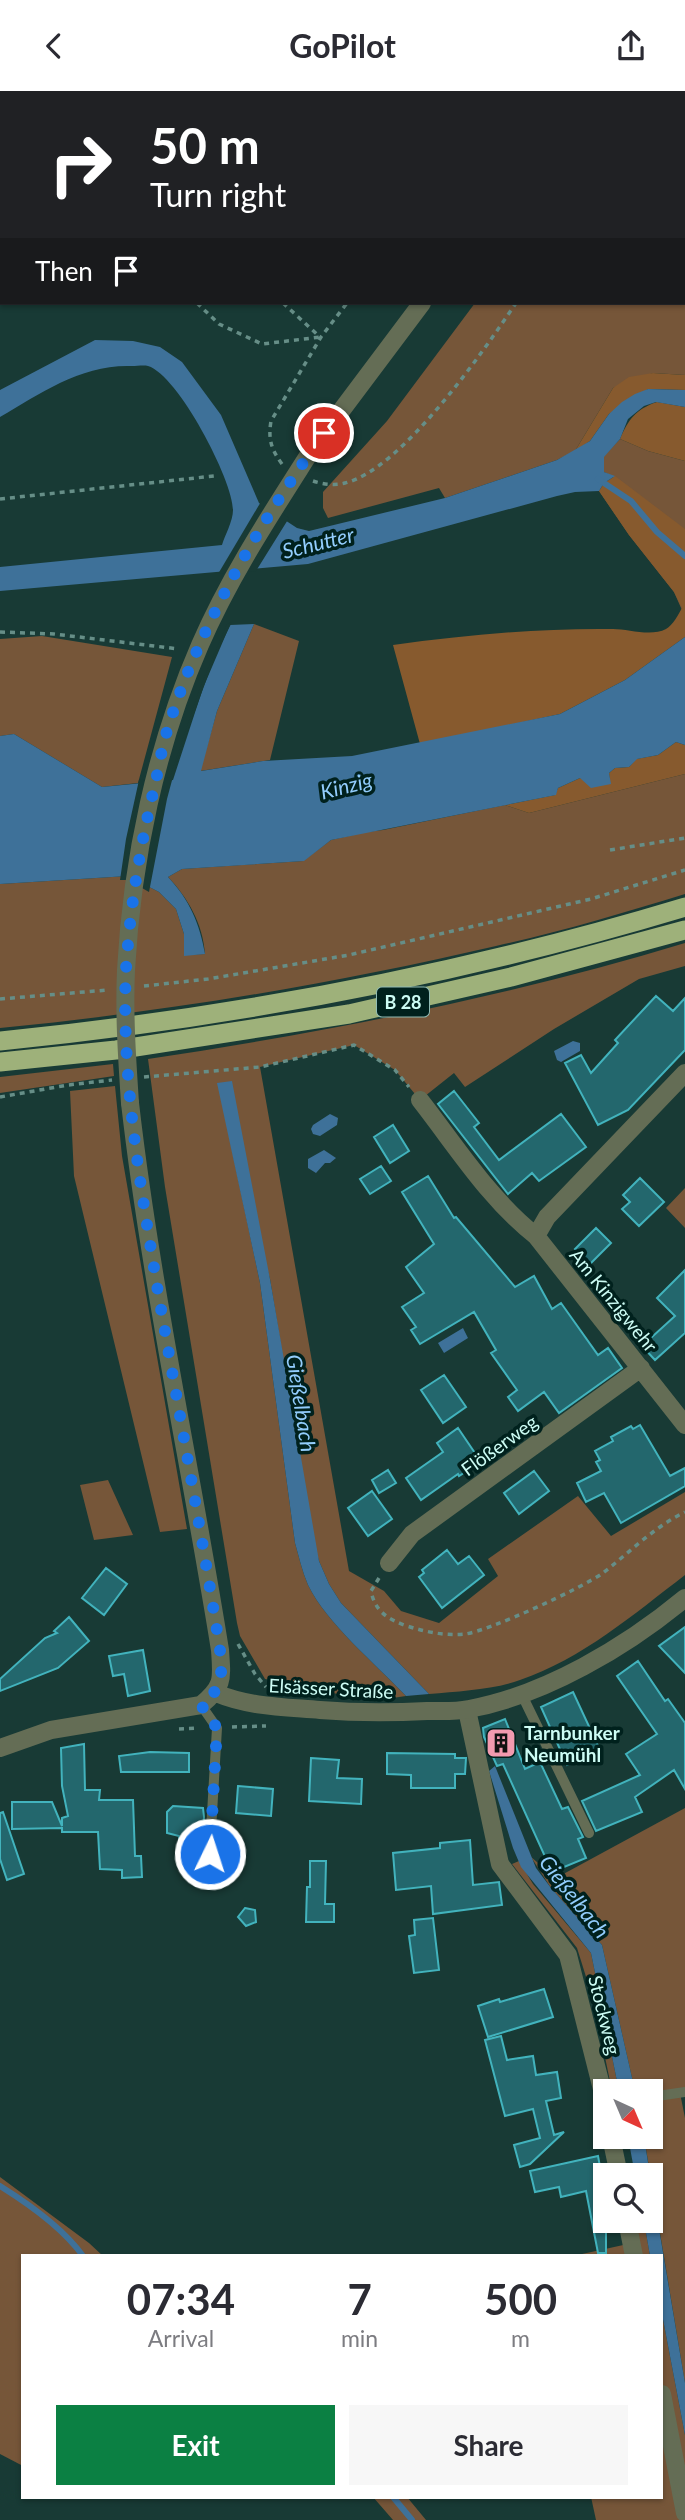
<!DOCTYPE html>
<meta charset="utf-8">
<style>
:root{--surface:#fff;--page:#f7f7f7;--text:#2b2b33;--muted:#7c7c81;--accent:#0b8043}
body{margin:0;font-family:Lato,sans-serif;background:var(--page);color:var(--text);height:100vh;display:flex;flex-direction:column;font-size:26px;white-space:nowrap}
*{box-sizing:border-box;margin:0}
p{font-size:23px;color:var(--muted)}
.icon{flex:none;width:38px;height:38px;fill:none;stroke:currentColor;stroke-width:2;stroke-linecap:round;stroke-linejoin:round}
.map{position:relative;flex:1;overflow:hidden}
.panel{position:absolute;left:21px;top:2163px;width:642px;height:245px;display:flex;flex-direction:column;background:var(--surface);border-radius:0px;box-shadow:0 2px 5px #0004}
.panel>*{flex:none}
.banner{position:absolute;left:0px;top:0px;width:686px;height:214px;box-shadow:0 2px 5px #0004;background:#202124;color:#fff;overflow:hidden}
.needle{width:46px;rotate:136deg}
.tools{position:absolute;left:593px;top:1988px;display:grid;gap:14px}
.tools a{display:grid;place-items:center;width:70px;height:70px;border-radius:0px;background:var(--surface);box-shadow:0 2px 5px #0004;font-size:35px}
.pin{position:absolute;display:grid;place-items:center;width:60px;height:60px;color:#fff;margin:-30px;border:4px solid #fff;border-radius:50%;box-shadow:0 2px 7px #0007}
.me{position:absolute;width:77px;margin:-38px;rotate:4deg;stroke-linejoin:round;filter:drop-shadow(0 0 5px #0008)}
.turn{display:flex;align-items:center;gap:24px;height:147px;padding:0 35px;font-size:32px}
.turn .icon{width:91px;height:91px;stroke-width:2.5}
.turn b{display:block;font-size:49px;line-height:60px}
.then{display:flex;align-items:center;height:66px;padding:0 35px;background:#0003;gap:14px;font-size:26px}
.eta{display:flex;justify-content:space-evenly;align-items:center;height:119px;text-align:center}
.eta b{font-size:42px;font-weight:700;line-height:49px}
.action{display:flex;gap:14px;margin-top:auto;padding:14px 35px}
.action a{flex:1;height:80px;border-radius:0px;background:var(--accent);color:#fff;font-size:28px;font-weight:700;line-height:80px;text-align:center}
.action a+a{background:var(--page);color:var(--text)}
header{display:flex;justify-content:space-between;align-items:center;height:91px;padding:0 35px;background:var(--surface);font-size:32px;font-weight:700}
.map>svg:first-child{display:block}
</style>
<header><svg class="icon" aria-label="back" viewBox="0 0 24 24"><path d="M15 5l-7 7 7 7"/></svg>GoPilot<svg class="icon" aria-label="share" viewBox="0 0 24 24"><path d="M12 15V3M7 8l5-5 5 5M5 13v7h14v-7"/></svg></header>
<div class="map">
<svg width="685" height="2429" viewBox="0 0 685 2429">
<rect width="100%" height="100%" fill="#183a35"/>
<!-- green -->
<path fill="#765639" d="M 606,0 L 685,0 L 685,284 L 653,282 L 613,297 L 575,360 L 557,369 L 445,407 L 439,397 L 328,427 L 323,417 L 323,401 L 387,330 L 475,212 L 684,212 L 684,2 L 605,2 Z
M 620,348 L 648,360 L 685,370 L 685,526 L 674,501 L 629,444 L 599,400 L 614,386 L 604,381 L 604,365 Z
M 254,533 L 299,550 L 270,669 L 200,680 L 217,620 Z
M 42,545 L 172,566 L 138,692 L 102,696 L 14,643 L 0,645 L 0,548 Z
M 685,683 L 685,803 C 623,822 560,841 496,855 C 333,893 166,921 0,937 L 0,793 L 128,785 L 159,801 L 176,818 L 184,843 L 184,864 L 205,863 C 203,833 188,807 168,786 L 182,778 L 303,770 L 331,749 L 366,741 L 383,739 L 505,714 L 529,722 Z
M 685,852 L 685,875 L 639,888 L 554,938 L 465,996 L 454,982 L 420,1009 L 395,979 L 354,954 L 260,976 L 349,1480 L 384,1500 L 401,1520 L 439,1532 L 498,1485 L 488,1468 L 578,1405 L 611,1445 L 685,1401 L 685,1484 C 634,1523 582,1568 520,1589 C 492,1599 459,1600 429,1603 L 341,1512 L 329,1493 L 319,1470 L 313,1449 L 270,1188 L 218,992 L 260,1192 L 295,1452 C 299,1466 302,1480 308,1494 C 327,1533 376,1573 406,1605 L 372,1610 L 265,1588 L 240,1545 L 237,1532 L 165,1096 L 148,968 C 329,941 510,905 685,852 Z
M 113,973 L 114,985 L 0,1002 L 0,986 Z
M 115,995 L 122,1065 L 187,1438 L 160,1441 L 74,1085 L 70,1000 Z
M 685,1097 L 685,1137 L 666,1117 Z
M 108,1389 L 133,1444 L 94,1449 L 80,1394 Z
M 685,1717 L 685,2001 L 680,2002 L 685,2027 L 685,2292 L 644,2046 L 651,2046 L 651,2000 L 635,2000 L 602,1854 L 551,1797 L 531,1766 L 556,1787 Z
M 519,1770 L 533,1793 L 591,1862 L 619,2000 L 612,2000 L 593,1908 L 577,1857 L 512,1773 Z
M 0,2086 L 89,2152 L 103,2165 L 23,2165 L 23,2375 L 0,2363 Z
M 634,2130 L 644,2130 L 650,2165 L 573,2165 L 637,2151 Z
M 662,2223 L 685,2344 L 685,2429 L 596,2429 L 591,2406 L 662,2406 Z
M 373,2406 L 407,2406 L 426,2429 L 393,2429 Z"/>
<!-- forest -->
<path fill="#875a2e" d="M 653,282 L 685,284 L 685,299 L 648,298 L 609,323 L 590,350 L 575,360 L 613,297 L 629,286 Z
M 657,311 L 685,316 L 685,370 L 648,360 L 620,348 C 628,329 636,318 657,311 Z
M 615,385 L 685,438 L 685,546 L 625,589 L 560,623 L 420,653 L 393,554 C 466,544 539,537 613,538 C 628,538 651,546 666,538 C 673,534 678,524 682,517 L 674,501 L 629,444 L 599,400 L 604,392 Z
M 676,651 L 685,654 L 685,683 L 529,722 L 505,714 L 555,704 L 558,697 L 580,687 L 610,692 L 609,682 L 615,677 L 629,676 L 636,668 L 658,664 Z"/>
<!-- water -->
<path fill="#3e7199" d="M 95,249 L 133,250 L 160,256 L 182,271 L 221,324 L 259,412 L 297,437 L 309,440 L 445,407 L 557,369 L 590,350 L 609,323 L 622,311 L 635,303 L 648,298 L 685,299 L 685,316 L 656,311 L 644,315 L 628,328 L 620,348 L 604,366 L 604,381 L 615,385 L 604,392 L 599,400 L 575,401 L 557,405 L 308,473 L 0,500 L 0,476 L 222,454 C 225,444 233,430 233,419 C 233,389 178,284 148,275 C 144,274 137,275 132,275 C 82,273 41,302 0,326 L 0,299 Z
M 254,533 L 217,620 L 201,680 L 263,670 L 352,665 L 560,623 L 625,589 L 685,546 L 685,654 L 676,651 L 658,664 L 637,668 L 629,676 L 615,677 L 609,682 L 611,693 L 591,697 L 580,687 L 558,697 L 556,704 L 331,749 L 304,770 L 182,778 L 168,786 C 189,808 200,833 205,863 L 184,865 L 184,843 L 176,818 L 159,801 L 128,785 L 0,793 L 0,645 L 14,643 L 102,696 L 173,689 L 203,597 L 230,534 Z
M 573,950 L 580,952 L 580,960 L 561,971 L 557,969 L 554,960 Z
M 232,990 L 270,1188 L 319,1470 L 329,1493 L 341,1512 L 429,1603 L 406,1605 C 376,1573 327,1533 308,1494 C 302,1480 299,1466 295,1452 L 260,1192 L 217,992 Z
M 330,1023 L 338,1027 L 337,1034 L 320,1045 L 313,1043 L 311,1038 L 313,1034 Z
M 324,1059 L 336,1067 L 330,1072 L 325,1072 L 316,1082 L 308,1077 L 308,1068 Z
M 463,1237 L 468,1247 L 444,1262 L 438,1252 Z
M 495,1675 L 536,1777 L 551,1797 L 602,1854 L 635,2000 L 619,2000 L 591,1862 L 521,1776 L 513,1757 L 489,1680 Z
M 628,2046 L 644,2046 L 650,2084 L 635,2084 Z
M 651,2090 L 685,2292 L 685,2344 L 662,2223 L 662,2165 L 650,2165 L 644,2130 L 651,2130 Z"/>
<!-- pier -->
<path fill="#183a35" d="M 262,409 L 289,427 L 256,480 L 218,483 Z
M 232,531 L 215,565 L 178,667 L 167,708 L 149,801 L 128,789 L 120,789 L 126,748 L 139,689 L 170,686 L 200,596 L 227,533 Z"/>
<g fill="none" stroke-linecap="round" stroke-linejoin="round">
<!-- stream -->
<path stroke="#3e7199" stroke-width="6" d="M 467,2 L 468,0
M 598,388 L 631,410 L 657,441 L 685,465
M 0,2095 C 29,2113 63,2137 83,2165
M 393,2406 L 412,2429"/>
</g>
<!-- building -->
<path fill="#23676d" stroke="#42b3bd" stroke-width="2" d="M 656,905 L 673,920 L 685,907 L 685,959 L 628,1019 L 598,1034 L 565,972 L 581,964 L 591,982 L 618,952 L 615,949 Z
M 454,1000 L 479,1032 L 474,1036 L 499,1069 L 561,1023 L 586,1056 L 539,1090 L 532,1082 L 508,1103 L 438,1013 Z
M 393,1034 L 409,1060 L 390,1072 L 374,1046 Z
M 381,1075 L 391,1090 L 370,1103 L 360,1088 Z
M 428,1085 L 454,1127 L 456,1126 L 515,1196 L 534,1185 L 552,1218 L 561,1212 L 598,1264 L 608,1257 L 622,1277 L 559,1322 L 544,1301 L 518,1320 L 508,1306 L 517,1299 L 491,1262 L 496,1259 L 474,1221 L 420,1253 L 411,1239 L 416,1236 L 402,1216 L 424,1202 L 406,1176 L 434,1153 L 402,1101 Z
M 640,1087 L 664,1111 L 639,1135 L 622,1118 L 630,1111 L 623,1104 Z
M 596,1137 L 611,1152 L 590,1173 L 575,1158 Z
M 685,1179 L 685,1242 L 655,1269 L 642,1255 L 675,1225 L 657,1207 Z
M 444,1284 L 466,1316 L 443,1332 L 421,1299 Z
M 640,1334 L 670,1385 L 685,1377 L 685,1395 L 621,1432 L 604,1402 L 586,1411 L 577,1392 L 601,1380 L 596,1371 L 600,1369 L 595,1360 L 613,1350 L 611,1346 L 631,1335 L 633,1338 Z
M 458,1337 L 481,1371 L 459,1385 L 458,1383 L 421,1409 L 406,1387 L 443,1361 L 437,1352 Z
M 388,1379 L 396,1392 L 379,1402 L 372,1389 Z
M 534,1380 L 549,1400 L 519,1423 L 504,1402 Z
M 372,1400 L 392,1428 L 368,1445 L 348,1417 Z
M 447,1459 L 458,1473 L 469,1465 L 484,1484 L 442,1517 L 419,1486 L 424,1482 L 422,1479 Z
M 106,1477 L 127,1493 L 104,1524 L 82,1507 Z
M 69,1526 L 89,1550 L 58,1577 L 0,1600 L 0,1588 L 45,1547 L 57,1542 L 54,1540 Z
M 685,1536 L 685,1582 L 659,1555 Z
M 143,1559 L 150,1600 L 128,1605 L 124,1583 L 113,1585 L 109,1565 Z
M 638,1570 L 665,1610 L 668,1608 L 685,1632 L 685,1698 L 674,1679 L 635,1706 L 642,1721 L 596,1740 L 582,1710 L 640,1684 L 626,1663 L 657,1643 L 617,1585 Z
M 573,1601 L 600,1659 L 567,1674 L 541,1616 Z
M 505,1628 L 525,1678 L 540,1671 L 562,1718 L 568,1716 L 583,1746 L 578,1748 L 586,1767 L 552,1781 L 503,1673 L 497,1675 L 484,1646 L 483,1637 Z
M 84,1653 L 85,1699 L 100,1699 L 99,1709 L 133,1709 L 135,1765 L 141,1765 L 142,1786 L 122,1787 L 122,1779 L 100,1778 L 98,1741 L 62,1741 L 62,1737 L 12,1738 L 12,1711 L 52,1711 L 62,1735 L 62,1727 L 68,1725 L 62,1695 L 61,1657 Z
M 150,1661 L 189,1662 L 189,1681 L 121,1681 L 119,1665 Z
M 387,1662 L 455,1663 L 455,1667 L 466,1667 L 465,1683 L 455,1683 L 455,1697 L 411,1697 L 411,1684 L 387,1683 Z
M 311,1667 L 339,1669 L 337,1687 L 362,1688 L 361,1713 L 309,1710 Z
M 238,1695 L 273,1698 L 271,1725 L 236,1722 Z
M 173,1715 L 203,1717 L 204,1726 L 202,1761 L 179,1761 L 179,1745 L 167,1742 L 167,1721 Z
M 3,1721 L 24,1783 L 7,1789 L 0,1768 L 0,1722 Z
M 470,1749 L 473,1794 L 499,1791 L 502,1814 L 433,1823 L 431,1795 L 396,1799 L 393,1762 L 440,1757 L 440,1752 Z
M 310,1770 L 326,1770 L 325,1813 L 334,1813 L 334,1831 L 306,1831 L 307,1796 L 310,1796 Z
M 245,1817 L 255,1819 L 256,1831 L 246,1835 L 238,1826 Z
M 433,1827 L 439,1879 L 414,1882 L 409,1845 L 415,1844 L 414,1829 Z
M 544,1898 L 553,1926 L 488,1946 L 478,1915 L 499,1908 L 500,1911 Z
M 501,1945 L 507,1969 L 533,1965 L 536,1984 L 557,1981 L 561,2007 L 546,2010 L 554,2044 L 564,2041 L 530,2073 L 520,2076 L 514,2054 L 540,2047 L 533,2018 L 505,2025 L 485,1949 Z
M 598,2065 L 606,2108 L 606,2162 L 598,2162 L 586,2100 L 561,2106 L 559,2096 L 535,2101 L 530,2080 Z"/>
<g fill="none" stroke-linecap="round" stroke-linejoin="round">
<!-- path -->
<path stroke="#668e87" stroke-width="3.5" stroke-dasharray="5 5" stroke-linecap="butt" d="M 21,0 L 23,2
M 74,0 L 76,2
M 115,0 L 117,2
M 491,2 L 492,0
M 673,2 L 675,0
M 0,177 L 2,176
M 197,212 L 219,233 L 262,253 L 321,246
M 283,212 L 320,246
M 282,373 C 271,358 268,348 271,330 L 321,246 L 347,212
M 313,390 C 322,393 335,395 345,392 C 402,378 483,261 516,212
M 0,408 L 214,385
M 0,541 L 54,543 L 179,558
M 610,759 L 685,747
M 144,895 L 208,888 L 349,864 L 591,808 L 685,779
M 0,908 L 108,899
M 144,986 L 260,976 L 354,954 L 395,979 L 409,996
M 0,1006 L 68,994 L 112,989
M 379,1487 L 371,1500 C 375,1520 387,1528 407,1535 C 426,1541 444,1545 465,1543 C 489,1540 582,1497 603,1482 C 630,1461 654,1436 685,1421
M 238,1553 L 255,1583 L 266,1596
M 232,1636 L 266,1635
M 179,1638 L 199,1637"/>
<!-- service -->
<path stroke="#646d55" stroke-width="10" d="M 522,1604 L 589,1742
M 201,1614 L 217,1637 L 209,1774
M 651,2006 L 685,2001"/>
<!-- minor -->
<path stroke="#646d55" stroke-width="18" d="M 685,982 L 547,1126 L 536,1145 L 685,1334
M 420,1009 C 456,1055 489,1108 536,1145
M 389,1472 L 412,1443 L 641,1277
M 467,1619 L 500,1773 L 568,1864 L 606,2014
M 611,2046 L 619,2084
M 627,2130 L 634,2165
M 662,2303 L 685,2422"/>
<!-- tertiary -->
<path stroke="#646d55" stroke-width="18" d="M 573,2 L 574,0
M 311,360 L 422,212
M 216,1602 C 249,1616 285,1616 320,1619 C 356,1622 391,1622 427,1620 C 440,1620 455,1621 469,1618 C 545,1604 626,1556 685,1507
M 0,1657 L 51,1639 L 201,1614 C 224,1595 222,1588 220,1559 C 191,1377 151,1195 130,1012"/>
<!-- trunk -->
<path stroke="#9eb17a" stroke-width="19" d="M 0,950 C 231,927 463,883 685,816
M 0,971 L 116,959 L 349,923 L 511,886 L 685,839"/>
<!-- tertiary-bridge -->
<path stroke="#646d55" stroke-width="18" d="M 130,1012 C 127,967 124,923 126,879 C 132,768 156,655 200,554 C 230,485 271,423 311,360"/>
</g>
<g fill="none" stroke-linecap="round" stroke-linejoin="round">
<!-- route -->
<path stroke="#1a73e8" stroke-width="12" stroke-dasharray="0 21.6" d="M 210,1763 L 217,1637 L 201,1614 C 224,1595 222,1588 220,1559 C 201,1438 178,1316 157,1195 C 140,1091 121,985 126,878 C 130,819 139,761 153,702 C 158,682 161,660 167,640 C 200,533 259,433 324,342"/>
</g>
<!-- icons -->
<defs>
<g id="building-square" transform="scale(1.575)"><rect x="-9" y="-9" width="18" height="18" rx="4" fill="#f29aaf" stroke="#00211d"/><path d="M-4-6H4V6H1V3H-1V6H-4ZM-2.5-4.3h1.7v1.8h-1.7ZM.8-4.3h1.7v1.8H.8ZM-2.5-1h1.7V.8h-1.7ZM.8-1h1.7V.8H.8Z" fill="#111"/></g>
</defs>
<g fill-rule="evenodd">
<use href="#building-square" x="501" y="1652"/>
</g>
<g text-anchor="middle" dominant-baseline="central" stroke-width="7" stroke-linejoin="round" paint-order="stroke">
<!-- shield labels -->
<rect fill="#00211d" stroke="#90bbb4" stroke-width="2" x="377" y="896.5" width="52" height="29" rx="5"/>
<g font-size="18" font-weight="bold" fill="#cdfdf5">
<text x="403" y="911">B 28</text>
</g>
<!-- street labels -->
<g font-size="19" fill="#cdfdf5" stroke="#00211d">
<text transform="translate(614 1209) rotate(51)">Am Kinzigwehr</text>
<text transform="translate(499 1354) rotate(-36)">Flößerweg</text>
<text transform="translate(331 1597) rotate(3)">Elsässer Straße</text>
<text transform="translate(605 1924) rotate(76)">Stockweg</text>
</g>
<!-- poi labels -->
<g font-size="19" font-weight="bold" fill="#cdfdf5" stroke="#00211d" text-anchor="start">
<text x="524" y="1641">Tarnbunker<tspan x="524" dy="22">Neumühl</tspan></text>
</g>
<!-- water labels -->
<g font-size="21" font-style="italic" fill="#92cdfd" stroke="#00211d">
<text transform="translate(318 451) rotate(-14)">Schutter</text>
<text transform="translate(346 694) rotate(-14)">Kinzig</text>
<text transform="translate(302 1312) rotate(81)">Gießelbach</text>
<text transform="translate(575 1805) rotate(52)">Gießelbach</text>
</g>
</g>
</svg>
<div class="tools">
<a><svg class="needle" viewBox="-14 -14 28 28"><path d="M0-13l5 13h-10z" fill="#e53935"/><path d="M0 13l5-13h-10z" fill="#7c7c81"/></svg></a>
<a><svg class="icon" aria-label="search" viewBox="0 0 24 24"><circle cx="10" cy="10" r="6"/><path d="M15 15l6 6"/></svg></a>
</div>
<div class="pin" style="left:324px;top:342px;background:#d93025"><svg class="icon" aria-label="arrive" viewBox="0 0 24 24"><path d="M6 21V4h12l-3 4 3 4H6"/></svg></div>
<svg class="me" style="left:210px;top:1763px" viewBox="-20 -20 40 40"><circle r="17" fill="#1a73e8" stroke="#fff" stroke-width="3"/><path d="M0-11L8 9 0 5-8 9z" fill="#fff"/></svg>
<div class="banner">
<div class="turn"><svg class="icon" aria-label="right" viewBox="0 0 24 24"><path d="M7 20v-9h11M14 6l5 5-5 5"/></svg><div><b>50 m</b>Turn right</div></div>
<div class="then">Then<svg class="icon" aria-label="arrive" viewBox="0 0 24 24"><path d="M6 21V4h12l-3 4 3 4H6"/></svg></div>
</div>
<section class="panel">
<div class="eta">
<div><b>07:34</b><p>Arrival</p></div>
<div><b>7</b><p>min</p></div>
<div><b>500</b><p>m</p></div>
</div>
<div class="action"><a>Exit</a><a>Share</a></div>
</section>
</div>
